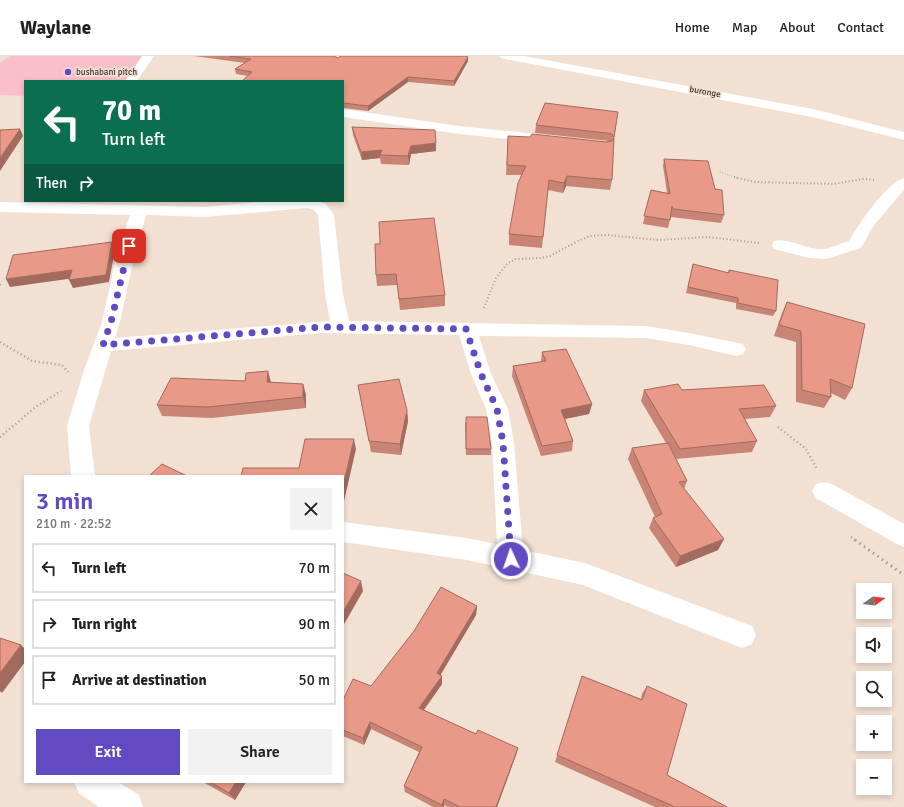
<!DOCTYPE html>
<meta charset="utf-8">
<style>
:root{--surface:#fff;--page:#f2f2f2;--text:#222;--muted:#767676;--line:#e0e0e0;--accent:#624ac2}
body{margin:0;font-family:Signika,sans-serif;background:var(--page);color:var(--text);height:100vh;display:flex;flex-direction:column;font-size:15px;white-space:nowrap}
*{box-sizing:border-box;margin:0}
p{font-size:13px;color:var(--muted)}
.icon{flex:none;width:22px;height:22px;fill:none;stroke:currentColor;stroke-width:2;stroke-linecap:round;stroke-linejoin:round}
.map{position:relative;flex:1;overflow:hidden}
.details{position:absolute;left:24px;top:419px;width:320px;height:308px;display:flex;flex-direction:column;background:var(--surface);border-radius:0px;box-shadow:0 2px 6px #0003}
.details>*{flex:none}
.banner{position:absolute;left:24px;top:24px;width:320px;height:122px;border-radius:0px;box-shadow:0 2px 6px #0003;background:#0b6e4f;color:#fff;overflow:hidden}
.needle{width:26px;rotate:76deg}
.fabs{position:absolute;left:856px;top:527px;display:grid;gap:8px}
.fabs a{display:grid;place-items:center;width:36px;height:36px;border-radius:0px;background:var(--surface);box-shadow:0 2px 6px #0003;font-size:20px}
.pin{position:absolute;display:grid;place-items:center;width:34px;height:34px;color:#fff;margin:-17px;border-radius:8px;box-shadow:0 2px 6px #0006}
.me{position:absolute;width:44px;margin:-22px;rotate:357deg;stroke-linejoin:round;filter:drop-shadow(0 0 3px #0008)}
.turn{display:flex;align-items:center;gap:14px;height:84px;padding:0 12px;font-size:18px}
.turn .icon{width:52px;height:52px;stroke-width:2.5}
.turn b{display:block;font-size:28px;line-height:34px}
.then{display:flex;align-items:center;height:38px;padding:0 12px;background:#0003;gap:8px;font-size:15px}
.round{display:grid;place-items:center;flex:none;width:42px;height:42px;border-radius:0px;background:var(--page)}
.overview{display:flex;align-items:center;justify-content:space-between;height:68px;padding:0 12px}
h1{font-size:24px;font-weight:600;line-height:30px;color:var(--accent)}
.primary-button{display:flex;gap:8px;margin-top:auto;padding:8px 12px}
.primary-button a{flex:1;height:46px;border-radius:0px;background:var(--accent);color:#fff;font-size:16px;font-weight:600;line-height:46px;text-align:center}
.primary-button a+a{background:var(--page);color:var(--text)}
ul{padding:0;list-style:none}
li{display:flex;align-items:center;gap:12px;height:50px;margin:0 8px 6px;padding:0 4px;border:2px solid var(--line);border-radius:0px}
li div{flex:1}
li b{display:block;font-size:15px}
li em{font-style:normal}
header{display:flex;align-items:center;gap:24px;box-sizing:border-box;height:56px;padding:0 20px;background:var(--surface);border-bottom:1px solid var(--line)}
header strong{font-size:19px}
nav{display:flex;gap:22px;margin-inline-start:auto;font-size:14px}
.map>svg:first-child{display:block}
</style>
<header>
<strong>Waylane</strong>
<nav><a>Home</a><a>Map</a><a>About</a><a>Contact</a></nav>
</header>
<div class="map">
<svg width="904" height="751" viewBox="0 0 904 751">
<rect width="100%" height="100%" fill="#f2e0d2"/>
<!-- green -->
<path fill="#fabfc9" d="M 10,0 L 152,0 L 128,25 L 25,25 L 25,40 L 0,39 L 0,7 Z"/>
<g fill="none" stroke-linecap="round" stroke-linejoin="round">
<!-- path-far3 -->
<path stroke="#a79a8f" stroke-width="1.5" stroke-dasharray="0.5 2" stroke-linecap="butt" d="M 720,116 L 737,122"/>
<!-- path-far2 -->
<path stroke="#a79a8f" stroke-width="2" stroke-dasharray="1 2.5" stroke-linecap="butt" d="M 734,121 L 755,126 L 833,128 L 863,123 L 875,124
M 0,229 L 2,227
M 484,252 L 496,222 L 508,207 L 516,203 L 540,202 L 550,200 L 578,185 L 590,180 L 607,179 L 659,184 L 708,181 L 759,187"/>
<!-- path-far1 -->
<path stroke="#a79a8f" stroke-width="2.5" stroke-dasharray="1 3" stroke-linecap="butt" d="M 0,286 L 32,305 L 62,309 L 68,316
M 778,371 L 806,393 L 817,413
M 0,381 L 37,350 L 61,335
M 851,481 L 856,485"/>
<!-- path -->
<path stroke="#a79a8f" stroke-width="3" stroke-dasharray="1.5 4" stroke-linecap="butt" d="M 855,484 L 904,519"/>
<!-- street -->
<path fill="#fff" fill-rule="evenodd" d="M 142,0 L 154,0 L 137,25 L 125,25 Z
M 499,0 L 524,0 L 813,53 L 904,76 L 904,84 L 812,61 L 505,3 L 501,2 Z
M 343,53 L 459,70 L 556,80 L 561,81 L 563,84 L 561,87 L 556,88 L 459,78 L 343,61 Z
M 904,122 L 904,134 L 874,169 L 861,192 L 826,203 L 809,202 L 774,193 L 772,189 L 774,185 C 790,181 807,195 824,193 C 832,192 841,187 849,185 C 858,169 887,126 904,122 Z
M 269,145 L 318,145 L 326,148 L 334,159 L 343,238 L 349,265 L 645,270 L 689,277 L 743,288 L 746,293 L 743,298 L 736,300 L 689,289 L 645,282 L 479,280 L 491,318 L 508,353 L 514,387 L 523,494 L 585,507 L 752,570 L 756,579 L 752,588 L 742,592 L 583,529 L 467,504 L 343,486 L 343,466 L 467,482 L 497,488 L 492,387 L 486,353 L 471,318 L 459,279 L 321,277 L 111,295 L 89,370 L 95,420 L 71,420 L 67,370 L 84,314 L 102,266 L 116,202 L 130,159 L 0,156 L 0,146 L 205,151 ZM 307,152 L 314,154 L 318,159 L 325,238 L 330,265 L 115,282 L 120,266 L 134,202 L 146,159 L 205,161 Z
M 824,426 L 832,428 L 904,468 L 904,491 L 895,487 L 816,442 L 812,435 L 816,428 Z
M 74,726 L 118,726 L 139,739 L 143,751 L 99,751 L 79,737 Z"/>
</g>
<!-- wall -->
<path fill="#c88474" d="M 194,0 L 333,0 L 338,2 L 468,1 L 468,5 L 454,30 L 408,26 L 368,55 L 343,52 L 343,25 L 248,20 L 236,18 L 235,13 L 245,7 Z
M 618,56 L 614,83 L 612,124 L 610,134 L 566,130 L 563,137 L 548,134 L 542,192 L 509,189 L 509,178 L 521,119 L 506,119 L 508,80 L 606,86 L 609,85 L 535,77 L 536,69 Z
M 352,71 L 436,95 L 411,98 L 409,109 L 381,108 L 380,102 L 362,104 L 353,79 Z
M 664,103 L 715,133 L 724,159 L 721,167 L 671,161 L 671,159 L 668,172 L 643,168 L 651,134 L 667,137 L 663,110 Z
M 375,188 L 445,239 L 445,250 L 400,254 L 397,229 L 377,230 L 376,219 Z
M 693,208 L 728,217 L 729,214 L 776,255 L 773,260 L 736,253 L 736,247 L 686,237 Z
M 787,246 L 852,332 L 845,344 L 831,337 L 831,341 L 824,352 L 796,346 L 796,286 L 774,280 L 782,257 Z
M 542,296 L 592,348 L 589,358 L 565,363 L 573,385 L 572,395 L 541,400 L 512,320 L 513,310 L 541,306 Z
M 271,326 L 303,328 L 306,339 L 306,352 L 212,362 L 162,360 L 157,349 Z
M 358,329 L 407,354 L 408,365 L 401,399 L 371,396 L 360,340 Z
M 644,334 L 682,334 L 776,350 L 770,361 L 744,363 L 757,385 L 752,396 L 676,403 L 687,425 L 684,433 L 724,483 L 718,494 L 676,511 L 649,472 L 653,462 L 655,461 L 628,403 L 632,392 L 666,387 L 641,345 Z
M 465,366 L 491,393 L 491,399 L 466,399 Z
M 477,550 L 476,559 L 440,619 L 442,628 L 424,654 L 476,678 L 518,692 L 516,699 L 497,751 L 448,751 L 444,749 L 444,751 L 433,751 L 405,736 L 404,730 L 419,696 L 371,673 L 364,689 L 343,680 L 343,644 L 371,630 Z
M 582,620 L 641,643 L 642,638 L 647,630 L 667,719 L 727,751 L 655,751 L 555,706 Z
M 203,726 L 246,726 L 235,744 Z"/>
<!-- shaded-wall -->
<path fill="#a26b5e" d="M 468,1 L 468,5 L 454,30 L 454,25 Z
M 408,21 L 408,26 L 368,55 L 368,50 Z
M 20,73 L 23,80 L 0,115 L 0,102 Z
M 436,87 L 436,95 L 411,98 L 409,109 L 408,100 L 411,90 Z
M 382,94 L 380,99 L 380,102 L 362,104 L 361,96 Z
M 567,120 L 566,130 L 563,137 L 564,127 Z
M 112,186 L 115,194 L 109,226 L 73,232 L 69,224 Z
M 72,214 L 75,222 L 10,231 L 6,223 Z
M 268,315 L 271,326 L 270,337 L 267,326 Z
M 303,328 L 306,339 L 306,352 L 303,341 Z
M 592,348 L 589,358 L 559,364 L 561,354 Z
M 407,354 L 408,365 L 401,399 L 400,388 Z
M 354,383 L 356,393 L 344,445 L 343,441 L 343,430 Z
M 724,483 L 718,494 L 676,511 L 680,500 Z
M 361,525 L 363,535 L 343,570 L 343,556 Z
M 477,550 L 476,559 L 437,625 L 437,617 Z
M 21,589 L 25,593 L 25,606 L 2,637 L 0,635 L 0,617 Z
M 442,620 L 442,628 L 420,659 L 419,652 Z
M 370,666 L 371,673 L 364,689 L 363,682 Z
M 518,692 L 516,699 L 497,751 L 496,751 Z
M 236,726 L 246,726 L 235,744 L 229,737 Z
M 444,743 L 444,751 L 442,751 L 442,749 Z"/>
<!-- building -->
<path fill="#e89987" stroke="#a26b5e" d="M 229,0 L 333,0 L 338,2 L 341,0 L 465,0 L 468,1 L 454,25 L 408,21 L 368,50 L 343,47 L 343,25 L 242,25 L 252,16 L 235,13 L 251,3 Z
M 545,47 L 618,56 L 614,81 L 612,78 L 606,77 L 536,69 Z
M 352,71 L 435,74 L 436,87 L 411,90 L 408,100 L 380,99 L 382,94 L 361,96 Z
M 20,73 L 0,102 L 0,74 Z
M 532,78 L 606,86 L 612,85 L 614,82 L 612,124 L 567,120 L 564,127 L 549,124 L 543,181 L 509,178 L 518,127 L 526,110 L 507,109 L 508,80 L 530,81 Z
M 664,103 L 708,105 L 715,133 L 722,134 L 724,159 L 673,153 L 672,150 L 670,164 L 644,160 L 651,134 L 670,138 Z
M 434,162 L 445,239 L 399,243 L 396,218 L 376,219 L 375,188 L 380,188 L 379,166 Z
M 112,186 L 106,219 L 69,224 L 72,214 L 6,223 L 13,199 Z
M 693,208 L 729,217 L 729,214 L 778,224 L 776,255 L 738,247 L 738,242 L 688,231 Z
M 787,246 L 865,268 L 852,332 L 830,323 L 831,341 L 802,334 L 801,275 L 779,269 Z
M 566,293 L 592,348 L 561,354 L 573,385 L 542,390 L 513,310 L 546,305 L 542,296 Z
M 268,315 L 267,326 L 303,328 L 303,341 L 208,351 L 157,349 L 171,322 L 245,325 L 246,317 Z
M 399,323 L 407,354 L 400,388 L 369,385 L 358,329 Z
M 678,328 L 682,334 L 764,329 L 776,350 L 739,353 L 757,385 L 680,393 L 644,334 Z
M 466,361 L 487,361 L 491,393 L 466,393 Z
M 305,383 L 354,383 L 343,430 L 343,420 L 241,420 L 243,412 L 299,412 Z
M 668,387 L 687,425 L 679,426 L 724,483 L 680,500 L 653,462 L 662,458 L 632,392 Z
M 162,408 L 187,420 L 149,420 Z
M 343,517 L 361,525 L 343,556 Z
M 441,531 L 477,550 L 437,617 L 442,620 L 419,652 L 476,678 L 478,674 L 518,692 L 496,751 L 460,751 L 444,743 L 442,749 L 404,730 L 422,691 L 370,666 L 363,682 L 343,674 L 343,644 L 353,623 L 371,630 L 414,575 Z
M 0,582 L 21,589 L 0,617 Z
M 582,620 L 642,644 L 647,630 L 687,648 L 667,719 L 727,751 L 673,751 L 673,750 L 557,699 Z
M 210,726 L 236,726 L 229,737 Z"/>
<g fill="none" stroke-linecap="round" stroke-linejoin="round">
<!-- route -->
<path stroke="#624ac2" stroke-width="7" stroke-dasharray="0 12.6" d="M 129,190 L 111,266 L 103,289 L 321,271 L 466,273 L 481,318 L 497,353 L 503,387 L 511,503"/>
</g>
<!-- markers -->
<circle fill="#624ac2" stroke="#f2e0d2" stroke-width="1.5" cx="68" cy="16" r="4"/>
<g text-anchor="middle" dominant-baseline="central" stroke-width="3.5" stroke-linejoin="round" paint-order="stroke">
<!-- far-poi labels -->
<g font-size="9" fill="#3e3731" stroke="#f2e0d2" text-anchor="start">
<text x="76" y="16">bushabani pitch</text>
</g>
<!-- far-street labels -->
<g font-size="9" fill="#3e3731" stroke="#f2e0d2">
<text transform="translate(705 36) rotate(10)">buronge</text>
</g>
</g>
</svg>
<div class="fabs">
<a><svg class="needle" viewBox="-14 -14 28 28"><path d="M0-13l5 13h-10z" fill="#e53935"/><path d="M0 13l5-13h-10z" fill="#767676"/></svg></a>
<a><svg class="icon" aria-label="sound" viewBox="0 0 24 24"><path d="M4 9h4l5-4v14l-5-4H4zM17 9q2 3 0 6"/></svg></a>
<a><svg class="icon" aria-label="search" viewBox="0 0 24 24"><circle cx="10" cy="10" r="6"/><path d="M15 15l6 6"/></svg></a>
<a>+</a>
<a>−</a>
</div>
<div class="pin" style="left:129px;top:190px;background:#d93025"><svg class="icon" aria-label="arrive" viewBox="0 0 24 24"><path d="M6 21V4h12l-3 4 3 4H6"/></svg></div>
<svg class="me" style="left:511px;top:503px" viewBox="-20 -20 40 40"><circle r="17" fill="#624ac2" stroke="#fff" stroke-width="3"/><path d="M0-11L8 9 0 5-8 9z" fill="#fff"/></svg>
<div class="banner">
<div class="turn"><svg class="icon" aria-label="left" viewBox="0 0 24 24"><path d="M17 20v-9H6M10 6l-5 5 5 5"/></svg><div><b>70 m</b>Turn left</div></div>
<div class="then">Then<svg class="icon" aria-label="right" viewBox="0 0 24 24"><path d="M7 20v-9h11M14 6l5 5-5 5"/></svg></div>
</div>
<section class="details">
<div class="overview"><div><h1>3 min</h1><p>210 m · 22:52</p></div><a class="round"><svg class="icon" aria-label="close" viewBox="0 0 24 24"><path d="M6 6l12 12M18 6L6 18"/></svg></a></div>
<ul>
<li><svg class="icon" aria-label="left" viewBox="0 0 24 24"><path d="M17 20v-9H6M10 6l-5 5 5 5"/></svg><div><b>Turn left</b></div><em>70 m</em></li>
<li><svg class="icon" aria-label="right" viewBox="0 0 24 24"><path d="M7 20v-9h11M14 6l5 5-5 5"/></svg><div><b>Turn right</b></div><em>90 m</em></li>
<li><svg class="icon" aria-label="arrive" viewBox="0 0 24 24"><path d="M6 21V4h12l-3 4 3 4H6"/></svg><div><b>Arrive at destination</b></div><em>50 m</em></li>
</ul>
<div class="primary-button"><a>Exit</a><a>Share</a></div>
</section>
</div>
